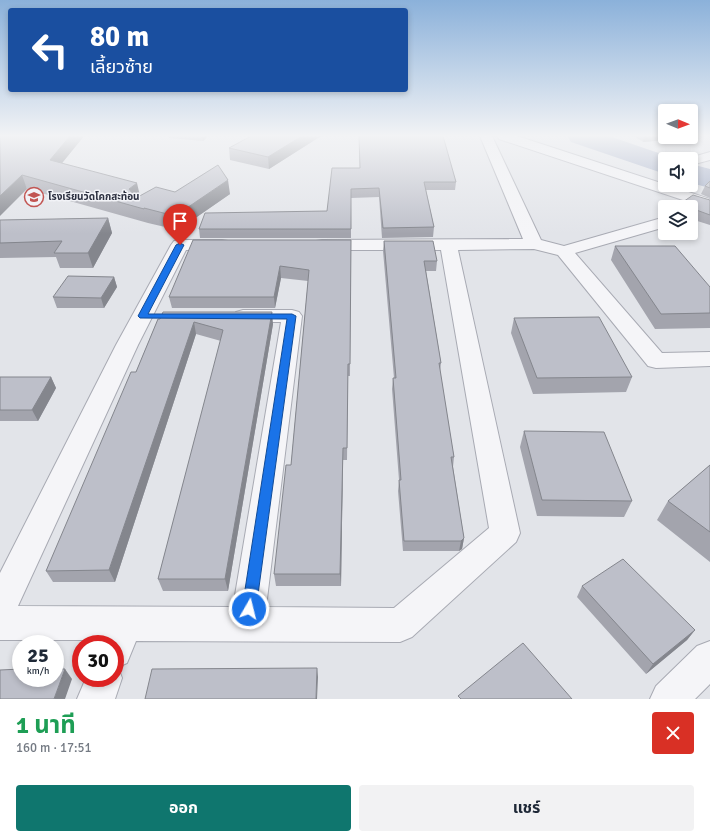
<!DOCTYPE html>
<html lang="th">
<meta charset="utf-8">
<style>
:root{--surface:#fff;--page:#f2f2f3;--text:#1f2937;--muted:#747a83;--accent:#0f766e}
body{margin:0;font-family:Signika,"Noto Sans Thai",sans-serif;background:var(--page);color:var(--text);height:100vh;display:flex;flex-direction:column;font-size:15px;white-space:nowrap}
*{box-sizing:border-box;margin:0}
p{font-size:13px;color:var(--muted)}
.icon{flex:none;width:22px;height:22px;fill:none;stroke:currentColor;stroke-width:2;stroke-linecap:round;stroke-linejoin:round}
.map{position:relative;height:699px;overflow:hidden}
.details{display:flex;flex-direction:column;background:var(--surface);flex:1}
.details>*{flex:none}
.hud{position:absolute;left:8px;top:8px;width:400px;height:84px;border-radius:4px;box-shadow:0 2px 6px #0003;background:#1a4fa0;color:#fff;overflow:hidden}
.needle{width:26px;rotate:91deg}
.tools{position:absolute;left:658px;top:104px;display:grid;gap:8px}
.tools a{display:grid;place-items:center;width:40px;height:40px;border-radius:4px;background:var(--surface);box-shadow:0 2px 6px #0003;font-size:20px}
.speed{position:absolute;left:12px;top:635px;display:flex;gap:8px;font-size:20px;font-weight:700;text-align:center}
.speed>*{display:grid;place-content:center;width:52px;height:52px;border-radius:50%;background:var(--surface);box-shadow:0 2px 6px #0003;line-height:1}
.speed small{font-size:10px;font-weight:400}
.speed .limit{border:6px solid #d22;background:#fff;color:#111}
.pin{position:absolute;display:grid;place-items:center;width:34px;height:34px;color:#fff;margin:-41px -17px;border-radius:50% 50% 50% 0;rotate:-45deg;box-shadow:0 0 4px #0007}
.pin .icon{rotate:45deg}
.me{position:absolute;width:44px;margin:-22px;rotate:8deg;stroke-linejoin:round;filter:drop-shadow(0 0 3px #0008)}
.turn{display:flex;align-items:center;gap:14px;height:84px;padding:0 16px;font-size:18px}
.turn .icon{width:52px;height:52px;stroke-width:2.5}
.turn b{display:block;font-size:28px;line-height:34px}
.round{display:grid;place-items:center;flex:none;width:42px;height:42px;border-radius:4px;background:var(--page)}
.summary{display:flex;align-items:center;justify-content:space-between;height:68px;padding:0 16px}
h1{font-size:24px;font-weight:700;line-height:30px;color:#1e9e55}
.action{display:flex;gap:8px;margin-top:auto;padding:8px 16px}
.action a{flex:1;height:46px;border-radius:4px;background:var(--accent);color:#fff;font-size:16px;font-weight:700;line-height:46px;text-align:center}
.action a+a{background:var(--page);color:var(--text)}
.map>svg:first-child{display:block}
</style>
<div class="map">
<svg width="710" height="699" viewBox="0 0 710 699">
<rect width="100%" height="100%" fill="#e2e4e9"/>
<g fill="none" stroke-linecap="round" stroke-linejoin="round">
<!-- river -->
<path fill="#a1acc6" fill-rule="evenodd" d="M 567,136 L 609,136 L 676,159 L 665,159 L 665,174 L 571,142 Z
M 691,164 L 710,169 L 710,188 L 691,183 Z"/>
<!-- minor casing -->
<g stroke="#a8aab3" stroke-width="2">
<path id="minor" d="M 480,136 L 492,136 L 541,240 L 564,246 L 665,217 L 665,227 L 575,253 L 662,353 L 710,352 L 710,366 L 656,368 L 648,366 L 558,255 L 534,249 L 458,250 L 520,533 L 516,542 L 412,637 L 400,642 L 136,641 L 127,663 L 118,667 L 122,678 L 115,699 L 77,699 L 86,678 L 115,678 L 115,644 L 100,644 L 102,640 L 0,640 L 0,573 L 116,345 L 171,245 L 174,241 L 180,240 L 222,240 L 228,241 L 231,245 L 228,249 L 222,250 L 186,250 L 138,345 L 18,606 L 233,607 L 281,322 L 243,322 L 236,320 L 233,316 L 236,312 L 243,310 L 292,310 L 299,312 L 302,316 L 266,607 L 394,608 L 489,528 L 441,250 L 322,250 L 316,249 L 313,245 L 316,241 L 322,240 L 523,239 Z
M 497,136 L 517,136 L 710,199 L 710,209 L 499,139 Z
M 710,152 L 710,160 L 691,165 L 691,159 L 686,159 Z
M 710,641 L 710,684 L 695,699 L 650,699 L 656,686 L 697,646 Z"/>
</g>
<!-- minor -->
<use href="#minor" fill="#f5f5f8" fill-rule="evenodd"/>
</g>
<!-- wall -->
<path fill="#a3a4ad" d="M 0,136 L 84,136 L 62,163 L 140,196 L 175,192 L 230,194 L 178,230 L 148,223 L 27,189 Z
M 169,136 L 208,136 L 203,141 L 169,138 Z
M 251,136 L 321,136 L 269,169 L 230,160 L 229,148 Z
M 634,136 L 665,136 L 665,137 L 690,137 L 689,138 L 643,142 Z
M 360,168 L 456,182 L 455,190 L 426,190 L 434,227 L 433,237 L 382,238 L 379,197 L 351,198 L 351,238 L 200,238 L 199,229 L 327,211 Z
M 710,181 L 710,198 L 701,194 L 705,186 Z
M 710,200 L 710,225 L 691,219 L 691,207 L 679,207 L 680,204 Z
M 108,218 L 112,233 L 93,268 L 60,268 L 56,257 L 0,258 L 0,220 Z
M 351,240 L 350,376 L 348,376 L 347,460 L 343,460 L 341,586 L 276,586 L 274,574 L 291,465 L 308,281 L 281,278 L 275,308 L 172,308 L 169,297 Z
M 384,241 L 437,261 L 436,271 L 426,271 L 441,363 L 440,371 L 454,457 L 453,467 L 464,538 L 462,549 L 459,551 L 403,551 L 398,491 L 399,480 L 392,389 L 393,378 L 394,378 L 383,251 Z
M 615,246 L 710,287 L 710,328 L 655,329 L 611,260 Z
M 114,277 L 117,287 L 104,308 L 57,308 L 53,297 Z
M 514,318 L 632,377 L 626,392 L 533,394 L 511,333 Z
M 158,319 L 273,324 L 228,591 L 163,591 L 158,579 L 221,341 L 196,334 L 115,582 L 53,582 L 46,571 L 136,372 Z
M 0,377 L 51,377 L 56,388 L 38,421 L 0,421 Z
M 524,431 L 632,501 L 624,517 L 537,516 L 520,447 Z
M 710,465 L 710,562 L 657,520 L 668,501 Z
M 582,586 L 695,630 L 687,640 L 646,674 L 577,597 Z"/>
<!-- shaded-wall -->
<path fill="#84868d" d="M 70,136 L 84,136 L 54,173 L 50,160 Z
M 202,136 L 208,136 L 203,141 Z
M 302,136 L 321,136 L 269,169 L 268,157 Z
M 644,136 L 665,136 L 665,137 L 690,137 L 689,138 L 643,142 Z
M 22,175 L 27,189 L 0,216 L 0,196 Z
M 228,180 L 230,194 L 178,230 L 175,216 Z
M 137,183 L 140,196 L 133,203 L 129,189 Z
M 108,218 L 112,233 L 93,268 L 88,253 Z
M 280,266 L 281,278 L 275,308 L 274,297 Z
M 114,277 L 117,287 L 104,308 L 101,298 Z
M 272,312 L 273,324 L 228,591 L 225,579 Z
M 194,322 L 196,334 L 115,582 L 109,570 Z
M 51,377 L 56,388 L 38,421 L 32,410 Z
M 343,448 L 343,460 L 341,586 L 340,574 Z
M 464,538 L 462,549 L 459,551 L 461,541 Z
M 695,630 L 687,640 L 646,674 L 653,664 Z
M 317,668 L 318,677 L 317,699 L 316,699 Z
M 65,669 L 72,679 L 65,699 L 54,699 Z"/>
<!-- building -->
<path fill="#bdbfc9" stroke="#84868d" d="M 0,136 L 70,136 L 50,160 L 137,183 L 129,189 L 136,198 L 156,187 L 175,192 L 218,165 L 228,180 L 175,216 L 144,208 L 144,209 L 22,175 L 0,196 Z
M 251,136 L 302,136 L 268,157 L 229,148 Z
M 359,136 L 443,136 L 456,182 L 424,182 L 434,227 L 383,228 L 379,188 L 351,189 L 351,229 L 199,229 L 205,213 L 327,211 L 332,168 L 360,168 Z
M 710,181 L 710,188 L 705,186 Z
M 693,195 L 710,200 L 710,215 L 691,208 L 691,207 L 688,207 L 680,204 Z
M 108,218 L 88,253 L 54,253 L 62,241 L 0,243 L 0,220 Z
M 193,240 L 351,240 L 350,364 L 348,364 L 347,448 L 343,448 L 340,574 L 274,574 L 286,465 L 291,465 L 309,270 L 280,266 L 274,297 L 169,297 Z
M 384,241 L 433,241 L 437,261 L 424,261 L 441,363 L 439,363 L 454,457 L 451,457 L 464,538 L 461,541 L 404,541 L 399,480 L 401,480 L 393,378 L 396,378 Z
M 615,246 L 675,246 L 710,287 L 710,313 L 661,314 Z
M 68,276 L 114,277 L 101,298 L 53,297 Z
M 163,312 L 272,312 L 225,579 L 158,579 L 223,330 L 194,322 L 109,570 L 46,571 L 131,372 L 136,372 L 158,319 L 160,319 Z
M 599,317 L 632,377 L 537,378 L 514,318 Z
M 0,377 L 51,377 L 32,410 L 0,410 Z
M 524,431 L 604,432 L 632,501 L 542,500 Z
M 710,465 L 710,532 L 668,501 Z
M 623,559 L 695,630 L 653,664 L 582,586 Z
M 523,643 L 572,699 L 461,699 L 458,696 Z
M 317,668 L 316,699 L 145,699 L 152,669 Z
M 21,669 L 21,678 L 55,678 L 55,669 L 65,669 L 54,699 L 0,699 L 0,670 Z"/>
<!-- sky -->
<linearGradient id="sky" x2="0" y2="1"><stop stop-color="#8bb1da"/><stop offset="0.58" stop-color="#f2f3f5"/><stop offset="1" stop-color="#f2f3f5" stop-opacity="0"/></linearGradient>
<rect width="710" height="234" fill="url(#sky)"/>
<!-- route -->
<path fill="#1a73e8" stroke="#114b97" d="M 180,243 L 184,245 L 148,314 L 292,314 L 296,316 L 256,609 L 254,614 L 249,616 L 244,614 L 242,609 L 287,319 L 140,318 L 138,316 L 176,245 Z"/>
<!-- icons -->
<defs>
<g id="school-ring" transform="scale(1)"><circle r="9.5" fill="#f2f3f7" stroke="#c25653" stroke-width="1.5"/><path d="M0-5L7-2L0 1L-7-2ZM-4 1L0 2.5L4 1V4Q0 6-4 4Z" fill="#c25653"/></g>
</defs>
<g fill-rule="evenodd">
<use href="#school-ring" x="34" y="197"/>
</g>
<g text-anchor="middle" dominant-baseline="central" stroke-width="3" stroke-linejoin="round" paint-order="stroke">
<!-- far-poi labels -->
<g font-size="10" font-weight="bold" fill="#2c3040" stroke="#f2f3f7" text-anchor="start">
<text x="48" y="197">โรงเรียนวัดโคกสะท้อน</text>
</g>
</g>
</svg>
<div class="tools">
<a><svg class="needle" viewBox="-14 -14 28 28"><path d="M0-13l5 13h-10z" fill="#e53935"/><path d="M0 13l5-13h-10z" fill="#747a83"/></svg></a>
<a><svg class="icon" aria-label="sound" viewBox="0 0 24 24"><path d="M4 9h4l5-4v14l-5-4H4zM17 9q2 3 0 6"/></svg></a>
<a><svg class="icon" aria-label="layers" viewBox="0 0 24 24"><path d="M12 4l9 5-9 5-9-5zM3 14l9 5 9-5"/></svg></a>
</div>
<div class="speed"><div>25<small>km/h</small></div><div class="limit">30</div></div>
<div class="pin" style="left:180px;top:245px;background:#d93025"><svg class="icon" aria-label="arrive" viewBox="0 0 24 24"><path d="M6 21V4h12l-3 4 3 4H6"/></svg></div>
<svg class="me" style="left:249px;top:609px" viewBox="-20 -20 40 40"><circle r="17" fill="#1a73e8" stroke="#fff" stroke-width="3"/><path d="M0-11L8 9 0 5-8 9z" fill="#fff"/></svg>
<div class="hud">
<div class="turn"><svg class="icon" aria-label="left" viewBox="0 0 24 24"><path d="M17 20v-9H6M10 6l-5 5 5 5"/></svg><div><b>80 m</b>เลี้ยวซ้าย</div></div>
</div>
</div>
<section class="details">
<div class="summary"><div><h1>1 นาที</h1><p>160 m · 17:51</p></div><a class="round" style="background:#d93025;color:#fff"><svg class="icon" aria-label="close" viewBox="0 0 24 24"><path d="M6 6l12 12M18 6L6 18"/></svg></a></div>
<div class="action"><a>ออก</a><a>แชร์</a></div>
</section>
